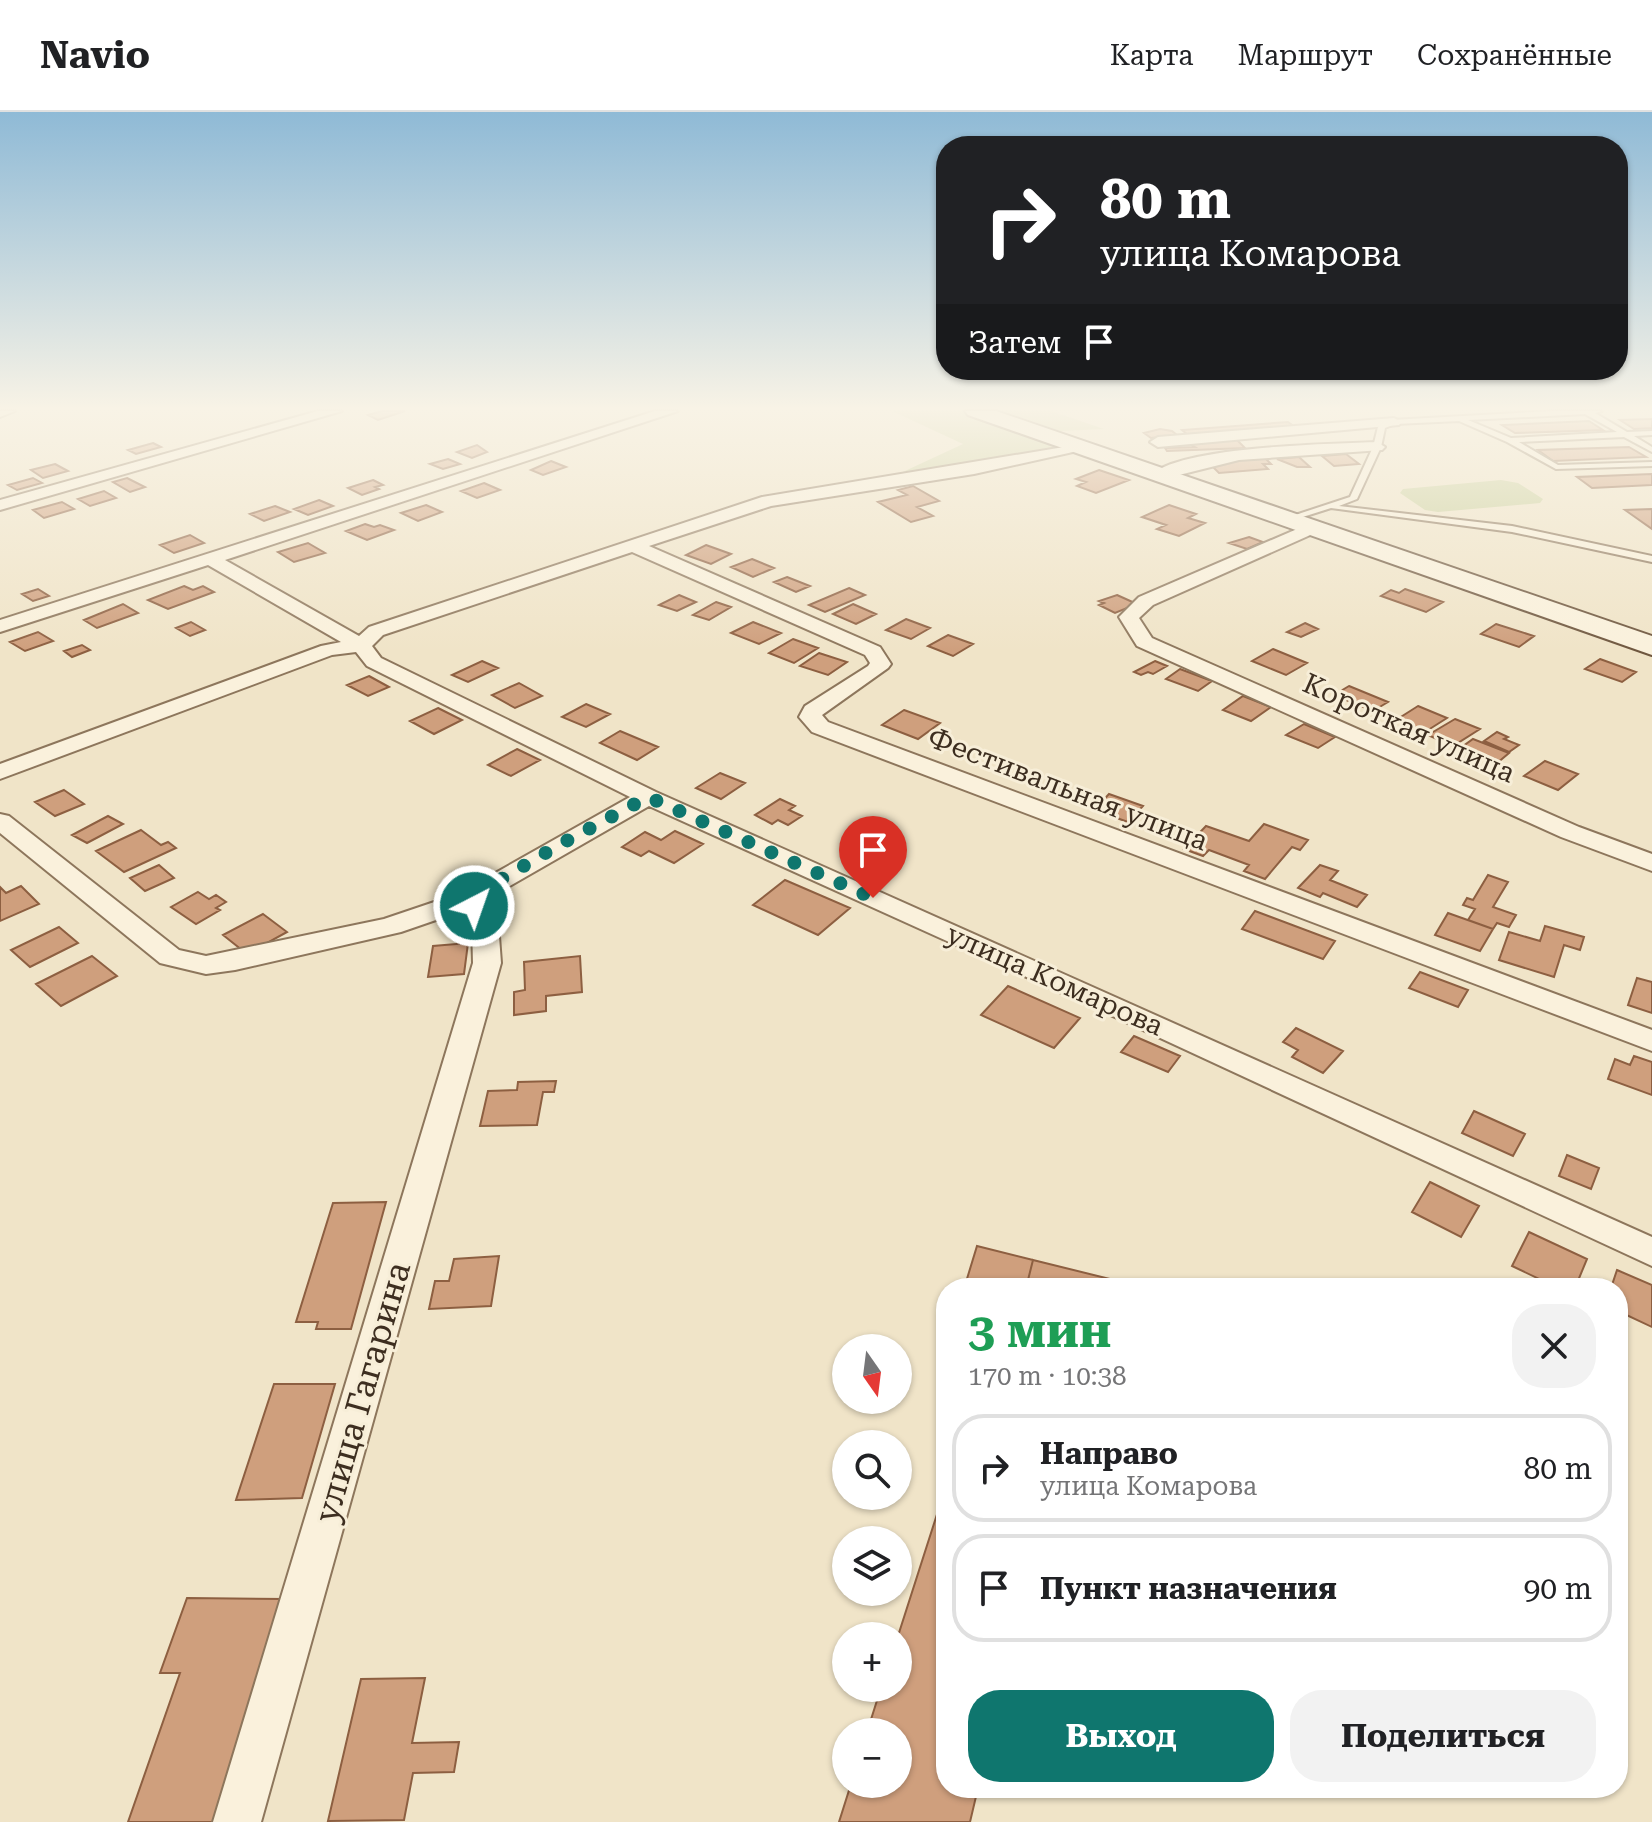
<!DOCTYPE html>
<html lang="ru">
<meta charset="utf-8">
<style>
:root{--surface:#fff;--page:#f2f2f2;--text:#202124;--muted:#757577;--line:#e0e0e0;--accent:#0f766e}
body{margin:0;font-family:"Roboto Serif",serif;background:var(--page);color:var(--text);height:100vh;display:flex;flex-direction:column;font-size:30px;white-space:nowrap}
*{box-sizing:border-box;margin:0}
p{font-size:26px;color:var(--muted)}
.icon{flex:none;width:44px;height:44px;fill:none;stroke:currentColor;stroke-width:2;stroke-linecap:round;stroke-linejoin:round}
.map{position:relative;flex:1;overflow:hidden}
.sheet{position:absolute;left:936px;top:1166px;width:692px;height:520px;display:flex;flex-direction:column;background:var(--surface);border-radius:32px;box-shadow:0 2px 6px #0004}
.sheet>*{flex:none}
.banner{position:absolute;left:936px;top:24px;width:692px;height:244px;border-radius:32px;box-shadow:0 2px 6px #0004;background:#202124;color:#fff;overflow:hidden}
.needle{width:52px;rotate:166deg}
.tools{position:absolute;left:832px;top:1222px;display:grid;gap:16px}
.tools a{display:grid;place-items:center;width:80px;height:80px;border-radius:50%;background:var(--surface);box-shadow:0 2px 6px #0004;font-size:40px}
.pin{position:absolute;display:grid;place-items:center;width:68px;height:68px;color:#fff;margin:-82px -34px;border-radius:50% 50% 50% 0;rotate:-45deg;box-shadow:0 0 8px #0007}
.pin .icon{rotate:45deg}
.me{position:absolute;width:88px;margin:-44px;rotate:41deg;stroke-linejoin:round;filter:drop-shadow(0 0 6px #0008)}
.turn{display:flex;align-items:center;gap:28px;height:168px;padding:0 32px;font-size:36px}
.turn .icon{width:104px;height:104px;stroke-width:2.5}
.turn b{display:block;font-size:56px;line-height:68px}
.then{display:flex;align-items:center;height:76px;padding:0 32px;background:#0003;gap:16px;font-size:30px}
.round{display:grid;place-items:center;flex:none;width:84px;height:84px;border-radius:32px;background:var(--page)}
.head{display:flex;align-items:center;justify-content:space-between;height:136px;padding:0 32px}
h1{font-size:48px;font-weight:700;line-height:60px;color:#1e9e55}
.primary-button{display:flex;gap:16px;margin-top:auto;padding:16px 32px}
.primary-button a{flex:1;height:92px;border-radius:32px;background:var(--accent);color:#fff;font-size:32px;font-weight:700;line-height:92px;text-align:center}
.primary-button a+a{background:var(--page);color:var(--text)}
ul{padding:0;list-style:none}
li{display:flex;align-items:center;gap:24px;height:108px;margin:0 16px 12px;padding:0 16px;border:4px solid var(--line);border-radius:32px}
li div{flex:1}
li b{display:block;font-size:30px}
li em{font-style:normal}
header{display:flex;align-items:center;gap:48px;box-sizing:border-box;height:112px;padding:0 40px;background:var(--surface);border-bottom:2px solid var(--line)}
header strong{font-size:38px}
nav{display:flex;gap:44px;margin-inline-start:auto;font-size:28px}
.map>svg:first-child{display:block}
</style>
<header>
<strong>Navio</strong>
<nav><a>Карта</a><a>Маршрут</a><a>Сохранённые</a></nav>
</header>
<div class="map">
<svg width="1652" height="1710" viewBox="0 0 1652 1710">
<rect width="100%" height="100%" fill="#f0e4c8"/>
<!-- green -->
<path fill="#c9cf9b" d="M 892,299 L 968,299 L 1065,333 L 892,365 L 963,332 Z
M 1003,299 L 1051,299 L 1104,317 L 1060,319 Z
M 1501,368 L 1518,371 L 1543,387 L 1540,391 L 1438,400 L 1425,398 L 1400,381 L 1403,377 Z"/>
<!-- building -->
<path fill="#cf9f7d" stroke="#8d5f41" stroke-width="2" d="M 382,299 L 405,299 L 378,308 L 368,303 Z
M 1652,307 L 1652,316 L 1634,317 L 1620,308 Z
M 1589,309 L 1603,318 L 1515,321 L 1502,313 Z
M 1288,310 L 1295,315 L 1188,323 L 1182,318 Z
M 1160,317 L 1172,319 L 1177,323 L 1151,326 L 1144,321 Z
M 1236,327 L 1245,336 L 1167,339 L 1165,336 L 1195,335 L 1185,329 Z
M 153,331 L 161,335 L 136,342 L 128,338 Z
M 477,333 L 487,340 L 472,346 L 457,340 Z
M 1629,335 L 1646,345 L 1553,349 L 1538,338 Z
M 1346,342 L 1359,352 L 1334,354 L 1322,344 Z
M 1299,345 L 1310,355 L 1297,355 L 1277,347 Z
M 1265,346 L 1271,352 L 1263,352 L 1268,357 L 1219,361 L 1208,350 Z
M 448,347 L 460,352 L 443,357 L 430,352 Z
M 551,349 L 566,355 L 543,363 L 531,358 Z
M 55,352 L 68,359 L 43,366 L 31,358 Z
M 1099,358 L 1129,368 L 1096,381 L 1077,374 L 1086,370 L 1076,367 Z
M 1652,362 L 1652,373 L 1592,376 L 1577,365 Z
M 33,366 L 42,371 L 17,378 L 8,373 Z
M 127,366 L 145,375 L 130,380 L 113,370 Z
M 373,368 L 383,373 L 375,375 L 379,377 L 362,383 L 348,376 Z
M 484,371 L 500,378 L 477,386 L 461,379 Z
M 913,374 L 939,389 L 917,395 L 933,404 L 911,410 L 878,390 L 907,383 L 898,378 Z
M 104,379 L 116,386 L 90,394 L 78,387 Z
M 319,388 L 333,394 L 308,403 L 294,397 Z
M 62,390 L 74,397 L 44,406 L 33,398 Z
M 426,393 L 442,400 L 418,409 L 401,401 Z
M 1169,393 L 1196,402 L 1188,406 L 1205,411 L 1179,424 L 1157,417 L 1166,413 L 1142,405 Z
M 275,394 L 290,400 L 264,409 L 250,402 Z
M 1652,397 L 1652,417 L 1625,398 Z
M 365,412 L 374,415 L 380,413 L 394,418 L 367,428 L 346,419 Z
M 190,423 L 204,431 L 174,441 L 160,433 Z
M 1249,425 L 1263,430 L 1247,437 L 1229,431 Z
M 308,431 L 325,441 L 294,450 L 278,440 Z
M 706,433 L 731,442 L 711,452 L 686,443 Z
M 752,447 L 774,456 L 753,465 L 731,455 Z
M 787,465 L 810,474 L 796,480 L 774,470 Z
M 184,474 L 193,478 L 203,474 L 214,480 L 168,497 L 148,488 Z
M 849,476 L 865,483 L 825,500 L 809,493 Z
M 38,477 L 49,484 L 33,489 L 22,482 Z
M 1405,477 L 1443,490 L 1426,500 L 1381,484 L 1391,478 L 1399,481 Z
M 679,483 L 696,490 L 677,499 L 659,493 Z
M 1117,483 L 1137,492 L 1115,501 L 1099,493 L 1104,491 L 1099,489 Z
M 716,490 L 731,495 L 709,508 L 693,503 Z
M 123,492 L 138,501 L 97,516 L 84,508 Z
M 853,492 L 876,502 L 856,512 L 833,502 Z
M 906,507 L 930,516 L 911,527 L 886,518 Z
M 191,510 L 205,518 L 190,524 L 176,516 Z
M 753,510 L 781,521 L 759,532 L 731,521 Z
M 1305,511 L 1318,517 L 1301,525 L 1287,520 Z
M 1496,512 L 1534,524 L 1519,535 L 1481,522 Z
M 38,520 L 53,529 L 25,539 L 10,530 Z
M 948,523 L 973,532 L 953,544 L 928,534 Z
M 793,527 L 818,536 L 794,551 L 769,541 Z
M 82,533 L 90,538 L 72,545 L 64,539 Z
M 1273,537 L 1307,551 L 1286,563 L 1252,549 Z
M 819,541 L 847,550 L 828,563 L 800,554 Z
M 1600,547 L 1636,560 L 1622,570 L 1585,557 Z
M 482,549 L 498,556 L 468,570 L 452,563 Z
M 1155,549 L 1167,554 L 1153,562 L 1148,560 L 1141,563 L 1134,560 Z
M 1180,557 L 1212,569 L 1198,579 L 1166,567 Z
M 369,564 L 389,575 L 368,584 L 347,573 Z
M 519,571 L 542,584 L 515,596 L 492,583 Z
M 1349,574 L 1388,590 L 1373,599 L 1334,583 Z
M 1243,584 L 1271,595 L 1251,609 L 1223,598 Z
M 586,592 L 610,602 L 586,615 L 562,605 Z
M 1418,594 L 1447,606 L 1425,620 L 1396,608 Z
M 438,596 L 462,608 L 434,622 L 410,609 Z
M 904,598 L 940,611 L 918,627 L 882,613 Z
M 1455,607 L 1480,617 L 1453,634 L 1428,623 Z
M 1304,612 L 1335,625 L 1318,636 L 1286,623 Z
M 620,619 L 658,635 L 637,648 L 600,631 Z
M 1497,620 L 1508,625 L 1504,627 L 1519,633 L 1509,640 L 1484,629 Z
M 1473,627 L 1509,641 L 1496,652 L 1459,637 Z
M 517,637 L 540,648 L 511,664 L 488,653 Z
M 1545,649 L 1578,662 L 1558,678 L 1524,664 Z
M 720,661 L 745,671 L 721,687 L 696,676 Z
M 64,678 L 84,692 L 55,704 L 35,690 Z
M 1109,682 L 1143,694 L 1128,710 L 1094,698 Z
M 780,687 L 795,694 L 789,698 L 802,704 L 788,713 L 778,708 L 772,712 L 755,703 Z
M 108,704 L 123,712 L 87,731 L 72,723 Z
M 1264,712 L 1308,728 L 1300,738 L 1292,735 L 1265,767 L 1244,759 L 1249,753 L 1209,738 L 1203,744 L 1184,737 L 1206,714 L 1249,729 Z
M 141,718 L 161,733 L 168,730 L 176,736 L 124,760 L 96,739 Z
M 675,719 L 703,732 L 674,751 L 649,739 L 641,744 L 622,735 L 645,720 L 661,728 Z
M 159,753 L 174,766 L 145,779 L 130,766 Z
M 1320,753 L 1338,759 L 1330,768 L 1367,783 L 1357,795 L 1323,781 L 1320,785 L 1298,776 Z
M 1488,763 L 1508,770 L 1493,795 L 1516,803 L 1509,815 L 1497,811 L 1493,817 L 1468,808 L 1475,797 L 1463,793 L 1467,786 L 1473,788 Z
M 785,768 L 850,796 L 818,823 L 753,793 Z
M 21,774 L 39,792 L 0,809 L 0,775 L 6,781 Z
M 198,780 L 209,787 L 216,783 L 226,790 L 216,796 L 220,798 L 196,812 L 171,795 Z
M 1255,799 L 1335,829 L 1323,847 L 1242,817 Z
M 1448,801 L 1493,817 L 1480,839 L 1435,823 Z
M 263,802 L 287,820 L 247,842 L 223,823 Z
M 1545,814 L 1584,825 L 1580,838 L 1564,833 L 1554,865 L 1499,848 L 1509,820 L 1540,829 Z
M 59,815 L 78,831 L 30,855 L 11,838 Z
M 468,831 L 464,862 L 428,865 L 433,834 Z
M 92,844 L 117,864 L 61,894 L 36,872 Z
M 580,844 L 582,880 L 546,884 L 546,899 L 514,903 L 514,880 L 525,878 L 524,850 Z
M 1420,860 L 1468,878 L 1458,895 L 1409,876 Z
M 1637,866 L 1652,870 L 1652,901 L 1628,893 Z
M 1008,874 L 1080,906 L 1054,936 L 981,903 Z
M 1296,916 L 1343,939 L 1323,961 L 1292,945 L 1298,938 L 1283,930 Z
M 1134,924 L 1180,944 L 1168,960 L 1121,940 Z
M 1634,944 L 1652,950 L 1652,983 L 1608,967 L 1615,947 L 1630,953 Z
M 556,969 L 554,980 L 543,980 L 537,1013 L 480,1014 L 488,979 L 517,978 L 518,970 Z
M 1474,999 L 1525,1022 L 1513,1044 L 1462,1021 Z
M 1567,1043 L 1599,1056 L 1591,1077 L 1559,1064 Z
M 1430,1070 L 1479,1094 L 1461,1125 L 1412,1100 Z
M 386,1090 L 351,1217 L 316,1217 L 318,1210 L 296,1210 L 333,1091 Z
M 1529,1120 L 1587,1147 L 1575,1176 L 1558,1176 L 1512,1154 Z
M 977,1134 L 1033,1148 L 1026,1176 L 987,1176 L 966,1170 Z
M 499,1144 L 491,1194 L 429,1197 L 435,1169 L 449,1169 L 454,1147 Z
M 1033,1148 L 1114,1168 L 1113,1176 L 1026,1176 Z
M 1617,1158 L 1652,1173 L 1652,1215 L 1618,1199 L 1618,1176 L 1611,1176 Z
M 274,1272 L 335,1272 L 302,1386 L 236,1388 Z
M 939,1396 L 946,1399 L 946,1676 L 978,1676 L 970,1710 L 839,1710 L 851,1672 L 898,1672 L 898,1620 L 867,1620 L 881,1576 L 898,1576 L 898,1524 Z
M 187,1486 L 285,1487 L 217,1710 L 128,1710 L 180,1561 L 160,1561 Z
M 425,1566 L 412,1631 L 459,1630 L 454,1660 L 413,1661 L 404,1708 L 328,1709 L 361,1567 Z"/>
<g fill="none" stroke-linecap="round" stroke-linejoin="round">
<!-- lane casing -->
<g stroke="#8d765c" stroke-width="4">
<path id="lane" d="M 1553,299 L 1602,299 L 1595,301 L 1627,320 L 1652,319 L 1652,323 L 1634,324 L 1652,335 L 1652,340 L 1624,325 L 1519,330 L 1558,353 L 1652,350 L 1652,354 L 1556,357 L 1507,330 L 1459,309 L 1395,312 L 1385,316 L 1381,335 L 1357,387 L 1339,394 L 1512,414 L 1652,444 L 1652,450 L 1512,420 L 1331,396 L 1287,410 L 1283,407 L 1350,385 L 1373,335 L 1378,315 L 1391,308 ZM 1585,302 L 1617,320 L 1511,326 L 1468,308 Z"/>
</g>
<!-- street casing -->
<g stroke="#8d765c" stroke-width="4">
<path id="street" d="M 0,299 L 15,299 L 0,305 Z
M 318,299 L 342,299 L 0,398 L 0,388 Z
M 655,299 L 678,299 L 225,448 L 359,524 L 369,515 L 762,385 L 1082,332 L 1082,338 L 974,362 L 771,394 L 649,434 L 880,535 L 891,552 L 888,556 L 822,603 L 828,610 L 1652,918 L 1652,939 L 812,620 L 799,605 L 805,594 L 868,554 L 870,551 L 865,543 L 632,440 L 383,523 L 372,534 L 381,546 L 656,680 L 1652,1125 L 1652,1154 L 1117,906 L 649,694 L 482,790 L 498,811 L 501,851 L 261,1710 L 213,1710 L 473,851 L 472,812 L 462,799 L 401,820 L 235,858 L 206,862 L 160,851 L 0,721 L 0,702 L 9,704 L 179,838 L 206,844 L 384,807 L 458,782 L 630,685 L 367,554 L 356,540 L 332,543 L 0,667 L 0,652 L 321,534 L 341,530 L 208,453 L 0,520 L 0,508 Z
M 1394,306 L 1401,310 L 1399,313 L 1158,335 L 1150,330 L 1158,325 Z
M 1377,330 L 1385,335 L 1382,338 L 1239,348 L 1159,368 L 1151,363 C 1182,334 1331,332 1377,330 Z
M 1311,411 L 1320,416 L 1317,420 L 1153,493 L 1139,506 L 1152,526 L 1579,715 L 1652,742 L 1652,759 L 1561,725 L 1137,534 L 1119,505 L 1139,485 Z"/>
</g>
<!-- secondary casing -->
<g stroke="#6f573f" stroke-width="4">
<path id="secondary" d="M 965,299 L 996,299 L 1652,524 L 1652,543 L 968,303 Z"/>
</g>
<!-- lane -->
<use href="#lane" fill="#faf1dc" fill-rule="evenodd"/>
<!-- street -->
<use href="#street" fill="#faf1dc" fill-rule="evenodd"/>
<!-- secondary -->
<use href="#secondary" fill="#faf1dc" fill-rule="evenodd"/>
</g>
<!-- sky -->
<linearGradient id="sky" x2="0" y2="1"><stop stop-color="#8fbad6"/><stop offset="0.55" stop-color="#f8f3e6"/><stop offset="1" stop-color="#f8f3e6" stop-opacity="0"/></linearGradient>
<rect width="1652" height="539" fill="url(#sky)"/>
<g fill="none" stroke-linecap="round" stroke-linejoin="round">
<!-- route -->
<path stroke="#0f766e" stroke-width="14" stroke-dasharray="0 25.2" d="M 474,794 L 467,788 L 557,734 L 648,685 L 873,786"/>
</g>
<g text-anchor="middle" dominant-baseline="central" stroke-width="6" stroke-linejoin="round" paint-order="stroke">
<!-- street labels -->
<g font-size="28" fill="#3d2e20" stroke="#f7eed8">
<text transform="translate(1409 616) rotate(24)">Короткая улица</text>
<text transform="translate(1068 677) rotate(21)">Фестивальная улица</text>
<text transform="translate(1055 868) rotate(24)">улица Комарова</text>
</g>
<!-- near-street labels -->
<g font-size="34" fill="#3d2e20" stroke="#f7eed8">
<text transform="translate(362 1280) rotate(-74)">улица Гагарина</text>
</g>
</g>
</svg>
<div class="tools">
<a><svg class="needle" viewBox="-14 -14 28 28"><path d="M0-13l5 13h-10z" fill="#e53935"/><path d="M0 13l5-13h-10z" fill="#757577"/></svg></a>
<a><svg class="icon" aria-label="search" viewBox="0 0 24 24"><circle cx="10" cy="10" r="6"/><path d="M15 15l6 6"/></svg></a>
<a><svg class="icon" aria-label="layers" viewBox="0 0 24 24"><path d="M12 4l9 5-9 5-9-5zM3 14l9 5 9-5"/></svg></a>
<a>+</a>
<a>−</a>
</div>
<div class="pin" style="left:873px;top:786px;background:#d93025"><svg class="icon" aria-label="arrive" viewBox="0 0 24 24"><path d="M6 21V4h12l-3 4 3 4H6"/></svg></div>
<svg class="me" style="left:474px;top:794px" viewBox="-20 -20 40 40"><circle r="17" fill="#0f766e" stroke="#fff" stroke-width="3"/><path d="M0-11L8 9 0 5-8 9z" fill="#fff"/></svg>
<div class="banner">
<div class="turn"><svg class="icon" aria-label="right" viewBox="0 0 24 24"><path d="M7 20v-9h11M14 6l5 5-5 5"/></svg><div><b>80 m</b>улица Комарова</div></div>
<div class="then">Затем<svg class="icon" aria-label="arrive" viewBox="0 0 24 24"><path d="M6 21V4h12l-3 4 3 4H6"/></svg></div>
</div>
<section class="sheet">
<div class="head"><div><h1>3 мин</h1><p>170 m · 10:38</p></div><a class="round"><svg class="icon" aria-label="close" viewBox="0 0 24 24"><path d="M6 6l12 12M18 6L6 18"/></svg></a></div>
<ul>
<li><svg class="icon" aria-label="right" viewBox="0 0 24 24"><path d="M7 20v-9h11M14 6l5 5-5 5"/></svg><div><b>Направо</b><p>улица Комарова</p></div><em>80 m</em></li>
<li><svg class="icon" aria-label="arrive" viewBox="0 0 24 24"><path d="M6 21V4h12l-3 4 3 4H6"/></svg><div><b>Пункт назначения</b></div><em>90 m</em></li>
</ul>
<div class="primary-button"><a>Выход</a><a>Поделиться</a></div>
</section>
</div>
